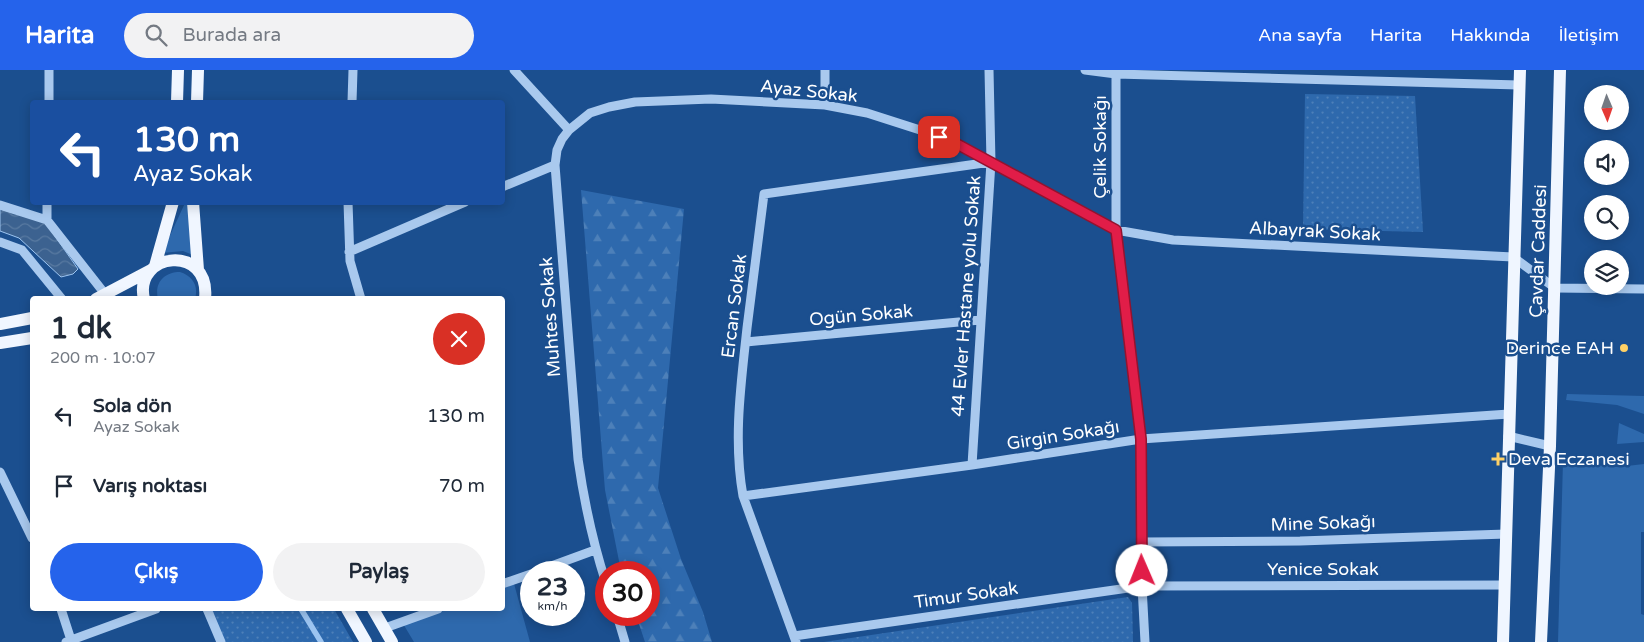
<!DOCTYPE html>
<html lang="tr">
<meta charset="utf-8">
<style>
:root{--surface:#fff;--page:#f2f2f3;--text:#1f2937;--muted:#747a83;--accent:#2563eb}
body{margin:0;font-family:"Varela Round",sans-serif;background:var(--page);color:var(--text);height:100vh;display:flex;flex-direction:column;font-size:19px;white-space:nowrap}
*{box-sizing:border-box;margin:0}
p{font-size:16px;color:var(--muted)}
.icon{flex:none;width:28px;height:28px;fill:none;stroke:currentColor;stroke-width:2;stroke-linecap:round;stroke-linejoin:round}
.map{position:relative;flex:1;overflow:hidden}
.drawer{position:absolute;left:30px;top:226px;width:475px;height:315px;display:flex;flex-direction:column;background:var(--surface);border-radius:5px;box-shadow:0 2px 12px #0003}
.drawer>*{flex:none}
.hud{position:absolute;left:30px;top:30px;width:475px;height:105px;border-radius:5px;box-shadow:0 2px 12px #0003;background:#1a4fa0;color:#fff;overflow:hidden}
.needle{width:32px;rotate:178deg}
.tools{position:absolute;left:1584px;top:15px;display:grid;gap:10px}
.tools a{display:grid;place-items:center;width:45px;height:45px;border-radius:50%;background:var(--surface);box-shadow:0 2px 12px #0003;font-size:25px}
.speed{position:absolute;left:520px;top:491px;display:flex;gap:10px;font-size:25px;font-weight:700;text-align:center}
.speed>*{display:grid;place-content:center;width:65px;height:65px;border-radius:50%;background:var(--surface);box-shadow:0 2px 12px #0003;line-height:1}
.speed small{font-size:12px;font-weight:400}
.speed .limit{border:8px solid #d22;background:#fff;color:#111}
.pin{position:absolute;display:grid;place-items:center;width:42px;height:42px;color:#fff;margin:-21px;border-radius:10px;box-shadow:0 2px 8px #0006}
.me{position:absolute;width:55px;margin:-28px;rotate:359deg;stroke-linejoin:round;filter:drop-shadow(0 0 4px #0008)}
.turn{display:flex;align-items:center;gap:18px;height:105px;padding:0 20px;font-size:22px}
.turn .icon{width:65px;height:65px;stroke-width:2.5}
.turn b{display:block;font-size:35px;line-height:42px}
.round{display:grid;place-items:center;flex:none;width:52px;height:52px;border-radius:26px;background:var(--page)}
.head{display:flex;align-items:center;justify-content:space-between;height:85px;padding:0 20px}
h1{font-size:30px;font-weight:800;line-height:38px}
.button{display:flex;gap:10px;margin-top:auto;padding:10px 20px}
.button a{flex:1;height:58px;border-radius:30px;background:var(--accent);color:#fff;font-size:20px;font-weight:800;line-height:58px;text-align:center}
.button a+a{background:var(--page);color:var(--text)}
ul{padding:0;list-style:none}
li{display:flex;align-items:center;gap:15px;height:70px;padding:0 20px}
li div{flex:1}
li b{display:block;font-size:19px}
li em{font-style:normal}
header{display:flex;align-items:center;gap:30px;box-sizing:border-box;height:70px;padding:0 25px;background:var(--accent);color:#fff}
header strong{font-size:24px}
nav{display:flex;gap:28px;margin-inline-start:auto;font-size:18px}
.search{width:350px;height:45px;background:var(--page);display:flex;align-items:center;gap:12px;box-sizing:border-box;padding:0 18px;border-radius:28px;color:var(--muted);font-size:19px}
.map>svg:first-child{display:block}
</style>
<header>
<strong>Harita</strong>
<div class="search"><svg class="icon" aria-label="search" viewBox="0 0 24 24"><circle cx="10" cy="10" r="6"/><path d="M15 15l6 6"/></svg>Burada ara</div>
<nav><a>Ana sayfa</a><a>Harita</a><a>Hakkında</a><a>İletişim</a></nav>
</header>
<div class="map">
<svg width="1644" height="572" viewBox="0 0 1644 572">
<defs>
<pattern id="forest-firs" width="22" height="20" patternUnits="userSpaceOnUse" patternTransform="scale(1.25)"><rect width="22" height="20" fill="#2e69ad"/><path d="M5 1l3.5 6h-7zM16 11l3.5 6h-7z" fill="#4d80b9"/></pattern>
<pattern id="park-dots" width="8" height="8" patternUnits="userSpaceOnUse" patternTransform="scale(1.25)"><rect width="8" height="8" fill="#2e69ad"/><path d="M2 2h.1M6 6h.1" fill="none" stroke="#4d80b9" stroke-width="1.8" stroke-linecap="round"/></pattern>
<pattern id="water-waves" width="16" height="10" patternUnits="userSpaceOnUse" patternTransform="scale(1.25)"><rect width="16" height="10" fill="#3c6290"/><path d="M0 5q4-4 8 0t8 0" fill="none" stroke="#597aa1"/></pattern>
</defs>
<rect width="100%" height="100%" fill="#1b4f8f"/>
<!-- green -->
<path fill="#2e69ad" d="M 185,133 L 190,133 L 193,185 L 183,181 L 162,183 Z
M 180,202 C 192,206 199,215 195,229 L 158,229 C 154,213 164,202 180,202 Z
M 1567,324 L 1644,326 L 1644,344 L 1617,335 L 1566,330 Z
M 1619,353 L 1644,364 L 1644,372 L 1617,374 Z
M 1563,391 L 1618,397 L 1644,394 L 1644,462 L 1641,462 L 1641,544 L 1644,545 L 1644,572 L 1558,572 Z
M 513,510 L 530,572 L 414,572 L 402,552 L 438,539 L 502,539 L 503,514 Z"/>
<!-- forest -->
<path fill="url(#forest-firs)" d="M 581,120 L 684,139 L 658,418 L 681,489 L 703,542 L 712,572 L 645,572 L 636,545 L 649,545 L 649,502 L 623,502 L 619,491 L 605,420 Z"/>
<!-- park -->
<path fill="url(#park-dots)" d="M 1305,24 L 1415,26 L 1423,162 L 1303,159 Z
M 1128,527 L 1132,533 L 1133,572 L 824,572 Z
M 202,539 L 334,539 L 353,572 L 220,572 Z"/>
<!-- water -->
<path fill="url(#water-waves)" stroke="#9cc4f0" d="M 0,139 L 45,152 L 78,199 L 73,204 L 61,207 L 19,168 L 0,161 Z"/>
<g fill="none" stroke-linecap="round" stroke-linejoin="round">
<!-- stream -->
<path stroke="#9cc4f0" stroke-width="5.5" d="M 301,539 L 321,572"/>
<!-- minor -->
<path stroke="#a9c9ee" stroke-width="9" d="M 514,0 L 569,60
M 825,0 L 825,35
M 1085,0 L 1116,4 L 1519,15
M 1116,0 L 1116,160 L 1141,369 L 1142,516 L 1145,572
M 49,32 L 49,0
M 352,32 L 353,0
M 502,117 L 555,95
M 47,132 L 47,150 L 105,224
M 348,132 L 350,191 L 361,229
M 0,135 L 47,150
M 0,172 L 22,180 L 62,229
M 349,182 L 465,132
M 746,272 L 980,250
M 1508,366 L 1550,376
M 972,395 L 991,92 L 989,0
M 0,402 L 32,468
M 743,426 L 972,395 L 1141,369 L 1509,344
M 1142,472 L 1300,471 L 1506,464
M 535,502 L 595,480
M 606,513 C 593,473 584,431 578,389 L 555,95 L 557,80 L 562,69 L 569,60 L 590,43 L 609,37 L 635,32 L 711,29 L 825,35 L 867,43 L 920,60 L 957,74 L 1116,160 L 1173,170 L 1513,187 L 1555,218 L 1644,219
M 502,514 L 531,504
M 61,539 L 71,570
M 207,539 L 221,572
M 617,545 L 625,572
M 385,558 L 438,539
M 794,566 L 1142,516 L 1504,515
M 66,572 L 156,539
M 796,572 L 743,426 C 733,370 741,314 747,258 C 753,213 758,169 764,124 L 991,92"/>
<!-- major -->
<path stroke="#f0f6ff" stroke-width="12" d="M 177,32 L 178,0
M 197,32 L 198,0
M 193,132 L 198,200
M 155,196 L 173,132
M 96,229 L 151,200
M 144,229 C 133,182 211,173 205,229
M 0,254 L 32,248
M 0,273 L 32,268
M 347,539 L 366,572
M 373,539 L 392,572
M 1503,572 L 1520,0
M 1541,572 L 1550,376 L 1560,0"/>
</g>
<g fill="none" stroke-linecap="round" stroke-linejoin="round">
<!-- route casing -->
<g stroke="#92132f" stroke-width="12">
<path id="route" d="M 939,67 L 957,74 L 1116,160 L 1141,369 L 1142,501"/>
</g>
<!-- route -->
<use href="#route" stroke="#e11d48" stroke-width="9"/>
</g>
<!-- markers -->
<g fill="#ffd166" stroke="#1b4f8f" stroke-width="2">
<circle cx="1624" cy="278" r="5"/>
<path d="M1495.5 381.5h5v5h5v5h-5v5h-5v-5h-5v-5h5z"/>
</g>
<g text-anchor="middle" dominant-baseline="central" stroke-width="5" stroke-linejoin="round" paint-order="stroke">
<!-- street labels -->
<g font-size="18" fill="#fff" stroke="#1b4f8f">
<text transform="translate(809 21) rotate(6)">Ayaz Sokak</text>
<text transform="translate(1100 77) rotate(-90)">Çelik Sokağı</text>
<text transform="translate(1315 161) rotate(3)">Albayrak Sokak</text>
<text transform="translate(1538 181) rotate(-88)">Çavdar Caddesi</text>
<text transform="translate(966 226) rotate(-86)">44 Evler Hastane yolu Sokak</text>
<text transform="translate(734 236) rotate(-83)">Ercan Sokak</text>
<text transform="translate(861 245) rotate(-5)">Ogün Sokak</text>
<text transform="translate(550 247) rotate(-94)">Muhtes Sokak</text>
<text transform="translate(1063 365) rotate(-9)">Girgin Sokağı</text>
<text transform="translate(1323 453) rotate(-2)">Mine Sokağı</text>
<text x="1323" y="499">Yenice Sokak</text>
<text transform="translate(966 525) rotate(-8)">Timur Sokak</text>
</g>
<!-- poi labels -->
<g font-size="18" fill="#fff" stroke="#1b4f8f" text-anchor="end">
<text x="1614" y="278">Derince EAH</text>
<text x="1508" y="389" text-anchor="start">Deva Eczanesi</text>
</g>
</g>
</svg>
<div class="tools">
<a><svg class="needle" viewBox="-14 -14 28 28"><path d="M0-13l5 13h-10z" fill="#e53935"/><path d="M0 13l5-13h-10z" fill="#747a83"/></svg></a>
<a><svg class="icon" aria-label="sound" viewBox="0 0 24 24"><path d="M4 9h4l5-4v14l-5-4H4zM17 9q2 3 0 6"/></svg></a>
<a><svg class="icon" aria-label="search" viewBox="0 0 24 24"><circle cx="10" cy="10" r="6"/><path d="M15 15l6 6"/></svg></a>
<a><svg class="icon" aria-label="layers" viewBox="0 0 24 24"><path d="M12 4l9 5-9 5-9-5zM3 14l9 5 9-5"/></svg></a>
</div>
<div class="speed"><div>23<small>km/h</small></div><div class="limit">30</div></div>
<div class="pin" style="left:939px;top:67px;background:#d93025"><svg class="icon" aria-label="arrive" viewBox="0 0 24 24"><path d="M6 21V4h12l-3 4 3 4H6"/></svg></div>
<svg class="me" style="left:1142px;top:501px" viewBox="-20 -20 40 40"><circle r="19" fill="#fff"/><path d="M0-13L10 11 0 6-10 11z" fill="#e11d48"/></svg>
<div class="hud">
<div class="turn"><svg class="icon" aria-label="left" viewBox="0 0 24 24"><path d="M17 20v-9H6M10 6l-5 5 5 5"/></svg><div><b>130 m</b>Ayaz Sokak</div></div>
</div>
<section class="drawer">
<div class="head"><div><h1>1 dk</h1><p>200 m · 10:07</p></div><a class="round" style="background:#d93025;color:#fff"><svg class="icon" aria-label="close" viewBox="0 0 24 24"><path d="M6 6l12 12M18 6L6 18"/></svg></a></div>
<ul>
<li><svg class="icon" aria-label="left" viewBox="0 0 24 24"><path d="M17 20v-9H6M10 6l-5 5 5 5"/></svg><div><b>Sola dön</b><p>Ayaz Sokak</p></div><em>130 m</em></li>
<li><svg class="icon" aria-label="arrive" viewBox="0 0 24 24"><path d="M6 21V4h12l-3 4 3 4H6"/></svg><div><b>Varış noktası</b></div><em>70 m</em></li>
</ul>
<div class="button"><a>Çıkış</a><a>Paylaş</a></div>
</section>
</div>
